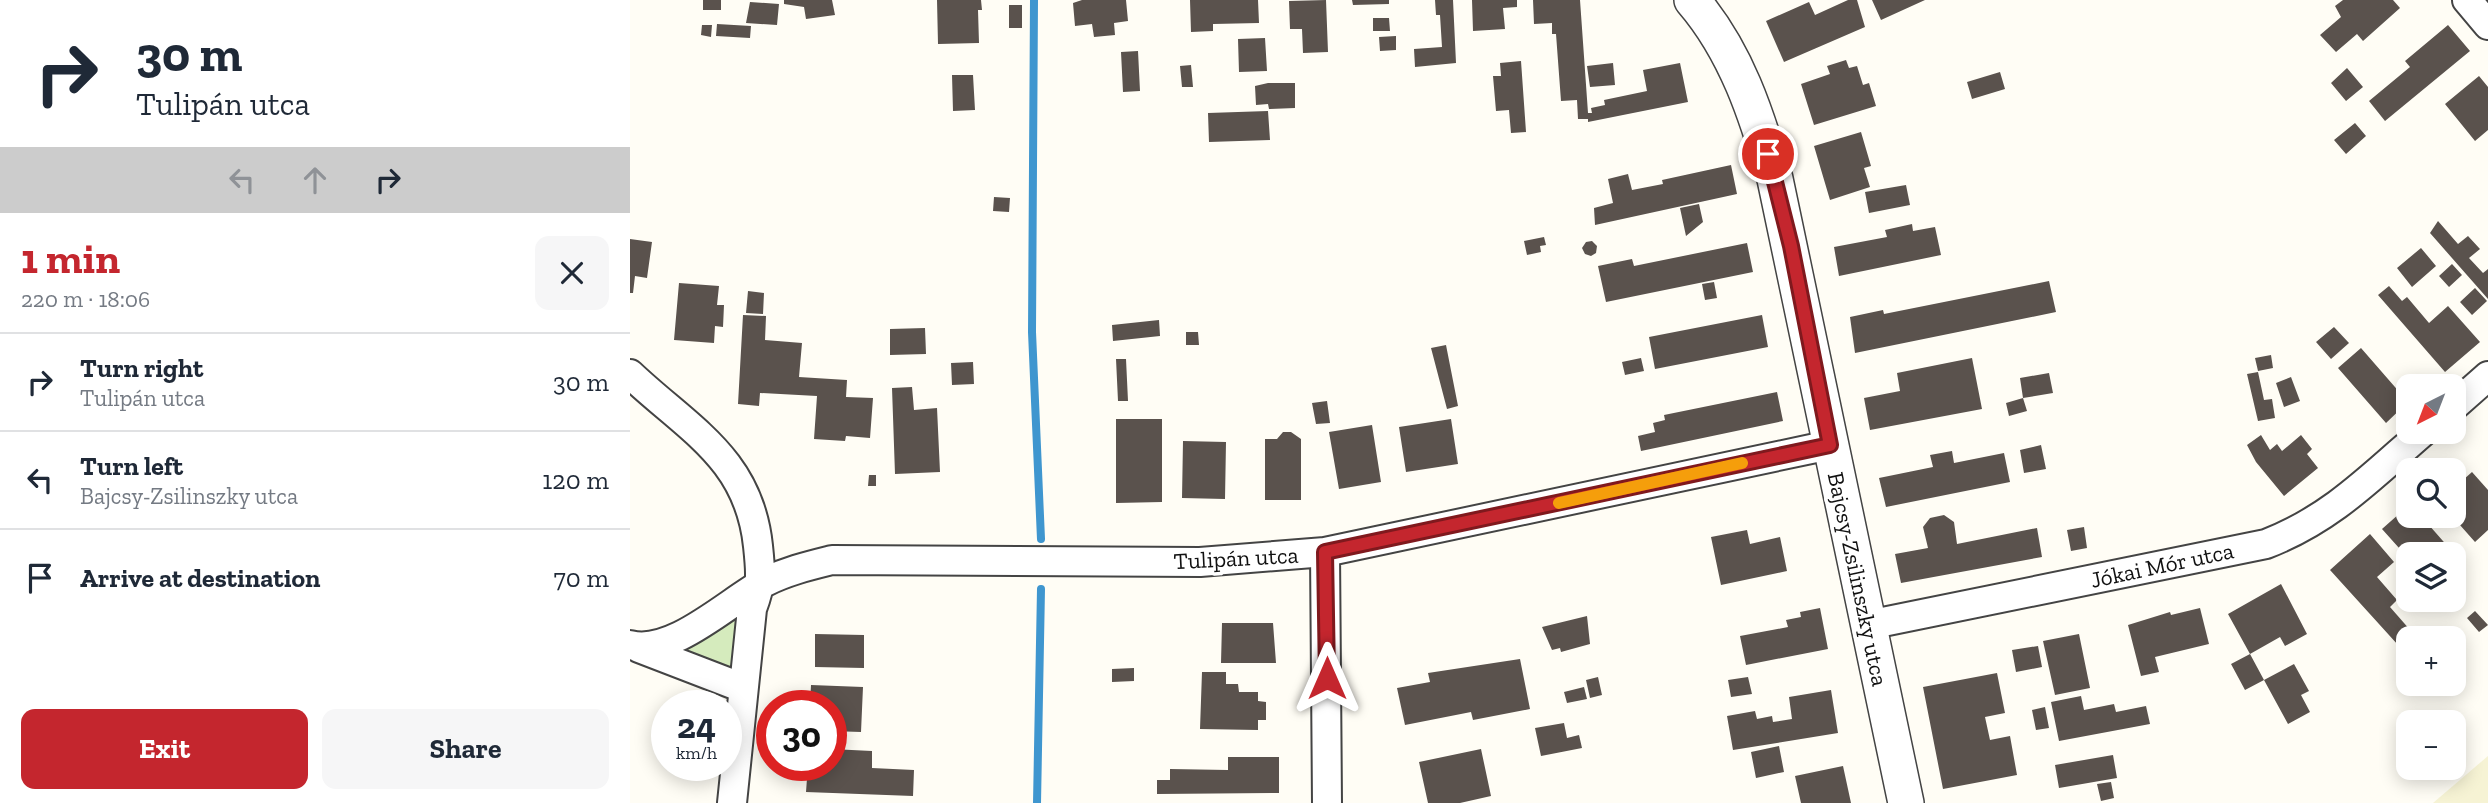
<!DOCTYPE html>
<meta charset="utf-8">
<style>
:root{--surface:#fff;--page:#f6f6f7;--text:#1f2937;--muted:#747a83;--line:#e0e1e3;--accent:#c4262e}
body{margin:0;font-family:"Zilla Slab",serif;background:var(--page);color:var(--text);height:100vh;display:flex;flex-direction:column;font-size:26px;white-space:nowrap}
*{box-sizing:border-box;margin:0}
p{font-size:23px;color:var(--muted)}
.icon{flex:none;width:38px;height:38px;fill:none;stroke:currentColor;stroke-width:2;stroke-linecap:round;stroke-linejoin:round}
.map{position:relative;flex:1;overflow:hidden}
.sheet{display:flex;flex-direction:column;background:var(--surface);width:630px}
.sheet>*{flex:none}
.guide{background:#fff;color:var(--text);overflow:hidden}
.needle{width:46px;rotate:222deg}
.tools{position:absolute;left:1766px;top:374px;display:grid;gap:14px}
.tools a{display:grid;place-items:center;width:70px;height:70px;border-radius:14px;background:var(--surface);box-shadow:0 4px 18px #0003;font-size:35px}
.speed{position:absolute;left:21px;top:690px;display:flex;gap:14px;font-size:35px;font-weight:700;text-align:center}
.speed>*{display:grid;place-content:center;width:91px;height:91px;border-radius:50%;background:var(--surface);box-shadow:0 4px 18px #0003;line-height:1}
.speed small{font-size:18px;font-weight:400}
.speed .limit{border:10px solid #d22;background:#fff;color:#111}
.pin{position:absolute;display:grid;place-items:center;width:60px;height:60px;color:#fff;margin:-30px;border:4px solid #fff;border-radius:50%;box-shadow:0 2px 7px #0007}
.me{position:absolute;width:77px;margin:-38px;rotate:0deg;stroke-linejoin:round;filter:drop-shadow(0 0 5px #0008)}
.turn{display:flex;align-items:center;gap:24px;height:147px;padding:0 21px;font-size:32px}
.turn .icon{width:91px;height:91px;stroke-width:2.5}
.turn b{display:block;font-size:49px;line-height:60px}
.lanes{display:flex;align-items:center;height:66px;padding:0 21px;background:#0003;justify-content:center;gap:35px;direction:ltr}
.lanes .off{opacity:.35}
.round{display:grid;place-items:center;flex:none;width:74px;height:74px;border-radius:14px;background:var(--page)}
.headline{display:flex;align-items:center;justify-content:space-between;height:119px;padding:0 21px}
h1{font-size:42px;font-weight:700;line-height:52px;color:var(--accent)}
.primary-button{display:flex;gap:14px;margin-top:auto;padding:14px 21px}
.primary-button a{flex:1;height:80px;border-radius:14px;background:var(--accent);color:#fff;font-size:28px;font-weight:700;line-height:80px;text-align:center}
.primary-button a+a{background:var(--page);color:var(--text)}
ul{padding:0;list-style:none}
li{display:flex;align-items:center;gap:21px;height:98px;padding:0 21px;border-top:2px solid var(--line)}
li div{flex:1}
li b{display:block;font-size:26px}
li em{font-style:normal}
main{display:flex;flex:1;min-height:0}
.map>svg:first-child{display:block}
</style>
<main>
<section class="sheet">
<div class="guide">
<div class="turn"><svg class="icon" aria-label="right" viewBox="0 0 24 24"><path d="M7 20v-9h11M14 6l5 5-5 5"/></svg><div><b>30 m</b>Tulipán utca</div></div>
<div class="lanes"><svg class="icon off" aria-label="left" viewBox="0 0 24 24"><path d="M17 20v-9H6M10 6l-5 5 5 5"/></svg><svg class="icon off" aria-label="ahead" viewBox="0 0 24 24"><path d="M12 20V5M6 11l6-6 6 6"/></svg><svg class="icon" aria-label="right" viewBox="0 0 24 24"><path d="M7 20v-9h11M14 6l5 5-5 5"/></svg></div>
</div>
<div class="headline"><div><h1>1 min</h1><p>220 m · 18:06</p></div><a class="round"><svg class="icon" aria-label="close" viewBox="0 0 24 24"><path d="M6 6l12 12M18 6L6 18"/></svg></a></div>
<ul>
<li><svg class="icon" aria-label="right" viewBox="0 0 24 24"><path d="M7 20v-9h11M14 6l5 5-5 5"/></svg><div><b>Turn right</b><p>Tulipán utca</p></div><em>30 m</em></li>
<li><svg class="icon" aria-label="left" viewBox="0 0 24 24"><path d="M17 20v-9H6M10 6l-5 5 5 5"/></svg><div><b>Turn left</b><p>Bajcsy-Zsilinszky utca</p></div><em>120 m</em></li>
<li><svg class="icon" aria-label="arrive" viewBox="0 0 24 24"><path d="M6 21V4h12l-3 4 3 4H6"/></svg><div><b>Arrive at destination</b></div><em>70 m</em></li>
</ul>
<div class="primary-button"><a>Exit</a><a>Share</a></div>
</section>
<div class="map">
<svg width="1858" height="803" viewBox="0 0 1858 803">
<rect width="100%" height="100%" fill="#fffdf5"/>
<!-- farmland -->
<path fill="#f6f3d4" d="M 1858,756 L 1858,803 L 1803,803 Z"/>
<!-- green -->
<path fill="#d5ebbd" d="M 100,616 L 110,624 L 105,664 L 102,668 L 50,651 Z"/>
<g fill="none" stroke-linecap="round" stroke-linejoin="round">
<!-- stream -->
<path stroke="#3f96cf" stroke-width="8" d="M 404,0 L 402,332 L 411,539
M 407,803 L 411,589"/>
</g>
<!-- building -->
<path fill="#5a524d" d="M 73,0 L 91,0 L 91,10 L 73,10 Z
M 154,0 L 202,0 L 205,15 L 176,19 L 174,7 L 154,4 Z
M 307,0 L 351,0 L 352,10 L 348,10 L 349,43 L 308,44 Z
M 452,0 L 496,0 L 498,21 L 484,23 L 485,35 L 464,37 L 462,24 L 445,26 L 443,3 Z
M 560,0 L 628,0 L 629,23 L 583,24 L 583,31 L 561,32 Z
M 696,0 L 698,52 L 673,53 L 672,29 L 660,29 L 659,1 Z
M 722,0 L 759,0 L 759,4 L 723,5 Z
M 805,0 L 823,0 L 826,63 L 785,67 L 784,49 L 812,47 L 810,15 L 806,15 Z
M 842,0 L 887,0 L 887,7 L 873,8 L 875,29 L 843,31 Z
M 903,0 L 950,0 L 958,113 L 962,113 L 961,108 L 975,105 L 974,100 L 1017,91 L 1013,70 L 1050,63 L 1058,102 L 958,122 L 958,119 L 948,119 L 947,100 L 931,101 L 926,34 L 922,34 L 922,23 L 904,24 Z
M 1218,0 L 1227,0 L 1235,27 L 1154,62 L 1136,21 L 1179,2 L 1185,15 Z
M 1242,0 L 1295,0 L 1251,20 Z
M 1713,0 L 1763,0 L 1770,8 L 1733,41 L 1727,34 L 1706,52 L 1690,35 L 1711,17 L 1705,6 Z
M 120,2 L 149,4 L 147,25 L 116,23 Z
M 379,5 L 392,5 L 392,28 L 379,28 Z
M 743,18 L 759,18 L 760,31 L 743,31 Z
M 87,24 L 121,26 L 120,38 L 86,36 Z
M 72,25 L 82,25 L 81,37 L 71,35 Z
M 1818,25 L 1840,51 L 1755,121 L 1739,101 L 1780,67 L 1775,61 Z
M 766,36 L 766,50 L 750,51 L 749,37 Z
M 635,38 L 637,71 L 609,72 L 608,39 Z
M 508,51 L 510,91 L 493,92 L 491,52 Z
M 1216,60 L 1219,68 L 1227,66 L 1233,85 L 1239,83 L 1246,106 L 1184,125 L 1171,84 L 1200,74 L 1197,66 Z
M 891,61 L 896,132 L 881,133 L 879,110 L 866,111 L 863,76 L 871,76 L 870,63 Z
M 983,63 L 985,85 L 960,87 L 957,66 Z
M 561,65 L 563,87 L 552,87 L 550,66 Z
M 1717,68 L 1733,87 L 1716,101 L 1701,83 Z
M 1370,72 L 1375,89 L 1342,99 L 1337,82 Z
M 322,75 L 343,75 L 345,110 L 323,111 Z
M 1849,76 L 1858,87 L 1858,130 L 1845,141 L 1815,104 Z
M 638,83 L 665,83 L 665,108 L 639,109 L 638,104 L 626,105 L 625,86 Z
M 638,111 L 640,140 L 579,142 L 578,113 Z
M 1725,123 L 1736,136 L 1716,154 L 1704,140 Z
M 1231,132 L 1241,166 L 1234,168 L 1240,187 L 1200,200 L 1184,146 Z
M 1101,165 L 1107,194 L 965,225 L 964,208 L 983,203 L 978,179 L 998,174 L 1002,190 L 1033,184 L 1032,180 Z
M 1276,185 L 1280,205 L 1239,213 L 1235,192 Z
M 364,197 L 380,198 L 379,212 L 363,211 Z
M 1069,204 L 1073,222 L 1056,236 L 1050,208 Z
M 1808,221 L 1828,244 L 1838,236 L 1850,249 L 1839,258 L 1853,273 L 1858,269 L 1858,299 L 1800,233 Z
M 1282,224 L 1283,231 L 1305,227 L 1311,255 L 1209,276 L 1204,247 L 1257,237 L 1255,230 Z
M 914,237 L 916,245 L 910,246 L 911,252 L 897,255 L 894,241 Z
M 0,239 L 22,242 L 17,278 L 5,276 L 3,293 L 0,293 Z
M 962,241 L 967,246 L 966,253 L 961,256 L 955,254 L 952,248 L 956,242 Z
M 1117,243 L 1123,272 L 976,302 L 968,266 L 1002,259 L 1004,266 Z
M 1791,248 L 1806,266 L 1782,287 L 1767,268 Z
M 1822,264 L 1832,275 L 1819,287 L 1809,276 Z
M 1419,281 L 1426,312 L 1225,353 L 1220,317 L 1253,310 L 1254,314 Z
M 1084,282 L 1087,298 L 1075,300 L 1072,284 Z
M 49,283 L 89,286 L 87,305 L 94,305 L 93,327 L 85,326 L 84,343 L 44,340 Z
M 1759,286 L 1772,301 L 1777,297 L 1799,323 L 1818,306 L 1850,342 L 1815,372 L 1748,295 Z
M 1845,288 L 1857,301 L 1842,315 L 1830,302 Z
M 118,291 L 134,293 L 133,314 L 116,313 Z
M 113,315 L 136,316 L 135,340 L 172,343 L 169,377 L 217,380 L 216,397 L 243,398 L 240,438 L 216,436 L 215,441 L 184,439 L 187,396 L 130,393 L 129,406 L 108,404 Z
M 1132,315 L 1138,347 L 1025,369 L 1019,337 Z
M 529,320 L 530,336 L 483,341 L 482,325 Z
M 1704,327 L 1719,343 L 1701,359 L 1686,342 Z
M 295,328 L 296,354 L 260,355 L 260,329 Z
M 556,332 L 568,332 L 569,345 L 556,345 Z
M 816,345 L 828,406 L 817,409 L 801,348 Z
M 1731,348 L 1778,402 L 1756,423 L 1708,368 Z
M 1641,355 L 1643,368 L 1628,371 L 1625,358 Z
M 1011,358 L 1014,371 L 995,375 L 992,362 Z
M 1342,358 L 1352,409 L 1240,430 L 1234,398 L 1270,391 L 1267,373 Z
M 486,359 L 496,359 L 498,401 L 488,401 Z
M 343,362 L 344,384 L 322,385 L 321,363 Z
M 1628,372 L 1634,400 L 1642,399 L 1645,418 L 1628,421 L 1617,374 Z
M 1419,373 L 1423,393 L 1393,398 L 1390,378 Z
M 1661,377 L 1670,401 L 1654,407 L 1646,383 Z
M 282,387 L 284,410 L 307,408 L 310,472 L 265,474 L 262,388 Z
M 1147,392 L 1153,421 L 1011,451 L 1008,436 L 1025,432 L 1023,423 L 1035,420 L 1034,415 Z
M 1393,398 L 1397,411 L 1379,416 L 1376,403 Z
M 697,401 L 700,423 L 686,424 L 682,403 Z
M 486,419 L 532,419 L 532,502 L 486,503 Z
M 821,419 L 828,464 L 776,472 L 769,427 Z
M 742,425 L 751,482 L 709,489 L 699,432 Z
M 653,432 L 661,432 L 671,439 L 671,500 L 635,500 L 635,439 L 647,439 Z
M 1631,435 L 1640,450 L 1647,444 L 1652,451 L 1671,435 L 1682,449 L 1677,454 L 1688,468 L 1654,496 L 1626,462 L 1617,445 Z
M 553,441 L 596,442 L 595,499 L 552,498 Z
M 1411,445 L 1416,469 L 1394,473 L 1390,450 Z
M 1322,451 L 1324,463 L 1374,453 L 1380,482 L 1256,507 L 1249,478 L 1303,467 L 1300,455 Z
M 1842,472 L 1858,490 L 1858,530 L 1845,542 L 1822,516 L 1824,488 Z
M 239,475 L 246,475 L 246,486 L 238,486 Z
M 1778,506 L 1778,516 L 1791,516 L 1820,549 L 1814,555 L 1778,555 L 1778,558 L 1752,529 Z
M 1314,515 L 1324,522 L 1327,544 L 1407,528 L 1412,557 L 1271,583 L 1265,554 L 1298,548 L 1293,527 L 1300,518 Z
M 1454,527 L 1457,548 L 1441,551 L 1437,530 Z
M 1117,530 L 1120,544 L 1150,537 L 1157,571 L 1091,585 L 1081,537 Z
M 1740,534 L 1764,562 L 1747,577 L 1767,600 L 1760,607 L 1788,639 L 1778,639 L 1778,656 L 1700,570 Z
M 1651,584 L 1677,634 L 1655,646 L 1650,637 L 1620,654 L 1598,614 Z
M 1190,608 L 1198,649 L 1116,665 L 1110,636 L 1158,627 L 1156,620 L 1171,617 L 1170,612 Z
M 1570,608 L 1579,644 L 1525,657 L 1529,672 L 1511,676 L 1498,625 L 1540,612 L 1541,615 Z
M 1845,611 L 1858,625 L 1849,632 L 1837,618 Z
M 957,616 L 960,644 L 931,652 L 930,648 L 922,650 L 912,627 Z
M 592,623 L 643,623 L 646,663 L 591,663 Z
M 185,634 L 234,635 L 234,668 L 185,667 Z
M 1449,634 L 1460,688 L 1425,695 L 1413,641 Z
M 1408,646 L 1412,667 L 1386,672 L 1382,650 Z
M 1620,654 L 1634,680 L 1615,690 L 1601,664 Z
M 890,659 L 900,709 L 843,720 L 841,712 L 775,725 L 767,688 L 800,682 L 798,673 Z
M 1664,664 L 1679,691 L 1671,695 L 1680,712 L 1658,724 L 1634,680 Z
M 504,668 L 504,681 L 482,682 L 482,669 Z
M 572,672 L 596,672 L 596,684 L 608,684 L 609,692 L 628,692 L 628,701 L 636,702 L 636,720 L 628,720 L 628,730 L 570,729 Z
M 1367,673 L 1375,713 L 1355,717 L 1360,740 L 1380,736 L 1387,775 L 1313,789 L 1293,687 Z
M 968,677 L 972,695 L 960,698 L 956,680 Z
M 1118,677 L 1122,694 L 1101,697 L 1098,680 Z
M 181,685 L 233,687 L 231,732 L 201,731 L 201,705 L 180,705 Z
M 954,687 L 957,699 L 937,703 L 934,692 Z
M 1201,690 L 1208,733 L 1103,750 L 1097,716 L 1125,711 L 1127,719 L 1142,716 L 1143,722 L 1162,719 L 1159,697 Z
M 1451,696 L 1454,710 L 1484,704 L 1486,712 L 1516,706 L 1520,724 L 1429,741 L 1421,702 Z
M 1415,707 L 1419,728 L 1406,730 L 1402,710 Z
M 934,723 L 937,738 L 949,735 L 952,748 L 911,756 L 905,728 Z
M 1149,746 L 1154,772 L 1126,778 L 1121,752 Z
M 201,749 L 242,751 L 242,768 L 284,770 L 283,796 L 176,792 L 178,765 L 201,765 Z
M 851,749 L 861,796 L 830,803 L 798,803 L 789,762 Z
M 1483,755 L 1487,778 L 1429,788 L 1425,765 Z
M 598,757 L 649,757 L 649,793 L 527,794 L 527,780 L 540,780 L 540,769 L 598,770 Z
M 1213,766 L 1221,803 L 1171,803 L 1165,776 Z
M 1481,782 L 1484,798 L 1471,801 L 1467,784 Z"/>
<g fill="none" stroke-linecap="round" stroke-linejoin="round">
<!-- minor casing -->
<g stroke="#444" stroke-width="32">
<path id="minor" d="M 1837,0 L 1858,25
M 0,374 C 58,429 119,458 128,546 C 131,574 132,582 122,609 L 102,803
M 1824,406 L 1858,376
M 695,552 L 697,803
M 1238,625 L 1636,544 C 1701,519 1741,477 1793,432
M 0,645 C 43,656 99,601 135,582 C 157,571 178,566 202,560 L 570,562 L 695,552 L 1200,445
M 9,648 L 113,688"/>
</g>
<!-- tertiary casing -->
<g stroke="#444" stroke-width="38">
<path id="tertiary" d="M 1062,0 C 1106,51 1127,115 1145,179 L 1276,803"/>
</g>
<!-- minor -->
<use href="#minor" stroke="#fff" stroke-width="28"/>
<!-- tertiary -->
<use href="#tertiary" stroke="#fff" stroke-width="35"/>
</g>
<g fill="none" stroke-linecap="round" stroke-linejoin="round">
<!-- route casing -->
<g stroke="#7f191e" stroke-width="18">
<path id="route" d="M 697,678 L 695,552 L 1200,445 L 1161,246 L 1138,154"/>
</g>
<!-- route -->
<use href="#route" stroke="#c4262e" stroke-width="12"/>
<!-- slow -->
<path stroke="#f59e0b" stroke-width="12" d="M 929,503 L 1112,463"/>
</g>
<g text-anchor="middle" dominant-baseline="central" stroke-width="7" stroke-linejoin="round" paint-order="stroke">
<!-- street labels -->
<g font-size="23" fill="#111" stroke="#fff">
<text transform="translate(606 558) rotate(-3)">Tulipán utca</text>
<text transform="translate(1532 565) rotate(-12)">Jókai Mór utca</text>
<text transform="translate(1228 579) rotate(78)">Bajcsy-Zsilinszky utca</text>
</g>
</g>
</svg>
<div class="tools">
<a><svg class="needle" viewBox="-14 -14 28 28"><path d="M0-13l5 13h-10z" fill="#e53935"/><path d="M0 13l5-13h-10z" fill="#747a83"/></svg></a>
<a><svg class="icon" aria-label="search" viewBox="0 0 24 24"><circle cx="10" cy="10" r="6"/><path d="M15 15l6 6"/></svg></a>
<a><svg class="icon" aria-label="layers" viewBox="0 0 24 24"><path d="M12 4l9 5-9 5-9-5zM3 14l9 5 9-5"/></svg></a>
<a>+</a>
<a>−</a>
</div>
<div class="speed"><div>24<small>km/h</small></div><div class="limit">30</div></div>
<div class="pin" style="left:1138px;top:154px;background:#d93025"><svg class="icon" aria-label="arrive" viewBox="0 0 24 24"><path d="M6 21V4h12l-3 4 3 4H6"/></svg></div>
<svg class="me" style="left:697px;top:678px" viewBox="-20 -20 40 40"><path d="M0-17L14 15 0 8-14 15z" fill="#c4262e" stroke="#fff" stroke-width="4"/></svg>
</div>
</main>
